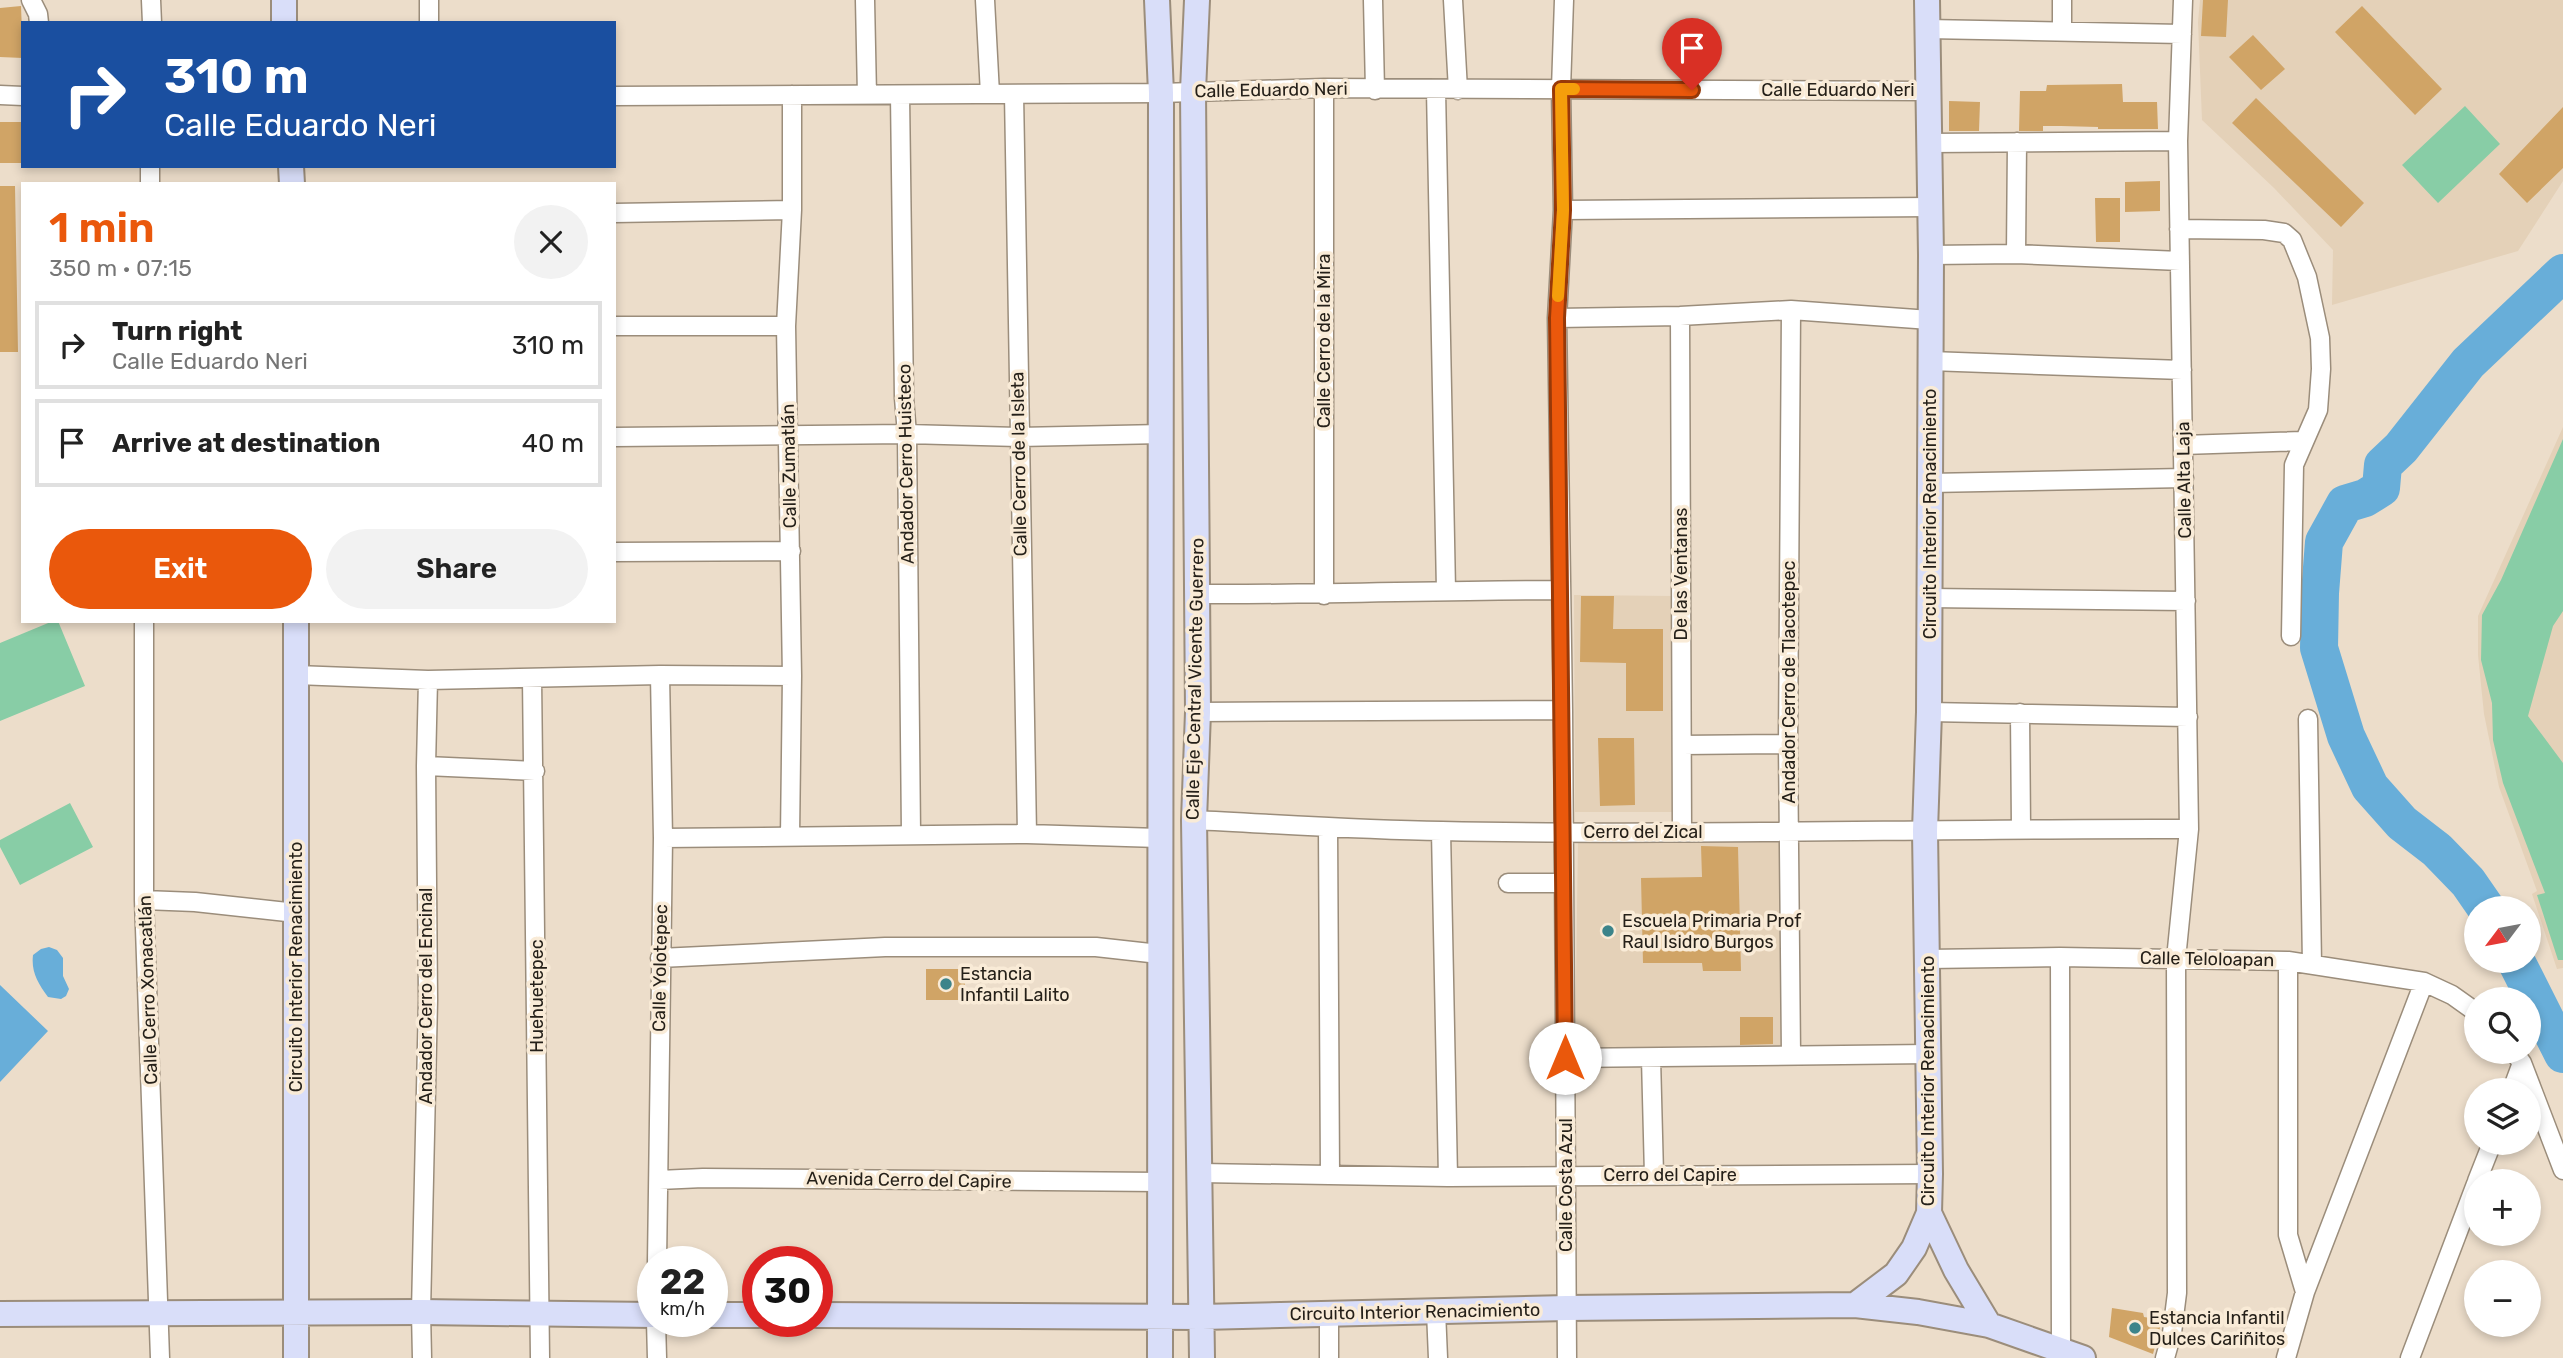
<!DOCTYPE html>
<meta charset="utf-8">
<style>
:root{--surface:#fff;--page:#f2f2f2;--text:#222;--muted:#767676;--line:#e0e0e0;--accent:#ea580c}
body{margin:0;font-family:Rubik,sans-serif;background:var(--page);color:var(--text);height:100vh;display:flex;flex-direction:column;font-size:26px;white-space:nowrap}
*{box-sizing:border-box;margin:0}
p{font-size:23px;color:var(--muted)}
.icon{flex:none;width:38px;height:38px;fill:none;stroke:currentColor;stroke-width:2;stroke-linecap:round;stroke-linejoin:round}
.map{position:relative;flex:1;overflow:hidden}
.details{position:absolute;left:21px;top:182px;width:595px;height:441px;display:flex;flex-direction:column;background:var(--surface);border-radius:0px;box-shadow:0 4px 10px #0003}
.details>*{flex:none}
.banner{position:absolute;left:21px;top:21px;width:595px;height:147px;border-radius:0px;box-shadow:0 4px 10px #0003;background:#1a4fa0;color:#fff;overflow:hidden}
.needle{width:46px;rotate:238deg}
.controls{position:absolute;left:2464px;top:896px;display:grid;gap:14px}
.controls a{display:grid;place-items:center;width:77px;height:77px;border-radius:50%;background:var(--surface);box-shadow:0 4px 10px #0003;font-size:35px}
.speed{position:absolute;left:637px;top:1246px;display:flex;gap:14px;font-size:35px;font-weight:700;text-align:center}
.speed>*{display:grid;place-content:center;width:91px;height:91px;border-radius:50%;background:var(--surface);box-shadow:0 4px 10px #0003;line-height:1}
.speed small{font-size:18px;font-weight:400}
.speed .limit{border:10px solid #d22;background:#fff;color:#111}
.pin{position:absolute;display:grid;place-items:center;width:60px;height:60px;color:#fff;margin:-72px -30px;border-radius:50% 50% 50% 0;rotate:-45deg;box-shadow:0 0 7px #0007}
.pin .icon{rotate:45deg}
.me{position:absolute;width:77px;margin:-38px;rotate:0deg;stroke-linejoin:round;filter:drop-shadow(0 0 5px #0008)}
.turn{display:flex;align-items:center;gap:24px;height:147px;padding:0 28px;font-size:32px}
.turn .icon{width:91px;height:91px;stroke-width:2.5}
.turn b{display:block;font-size:49px;line-height:60px}
.round{display:grid;place-items:center;flex:none;width:74px;height:74px;border-radius:37px;background:var(--page)}
.overview{display:flex;align-items:center;justify-content:space-between;height:119px;padding:0 28px}
h1{font-size:42px;font-weight:600;line-height:52px;color:var(--accent)}
.action{display:flex;gap:14px;margin-top:auto;padding:14px 28px}
.action a{flex:1;height:80px;border-radius:42px;background:var(--accent);color:#fff;font-size:28px;font-weight:600;line-height:80px;text-align:center}
.action a+a{background:var(--page);color:var(--text)}
ul{padding:0;list-style:none}
li{display:flex;align-items:center;gap:21px;height:88px;margin:0 14px 10px;padding:0 14px;border:4px solid var(--line);border-radius:0px}
li div{flex:1}
li b{display:block;font-size:26px}
li em{font-style:normal}
.map>svg:first-child{display:block}
</style>
<div class="map">
<svg width="2563" height="1358" viewBox="0 0 2563 1358">
<rect width="100%" height="100%" fill="#ecddca"/>
<!-- built -->
<path fill="#e4d1b8" d="M 2200,0 L 2563,0 L 2563,181 L 2518,251 L 2332,305 L 2333,250 L 2274,188 L 2202,120 L 2198,22 Z
M 2563,427 L 2563,968 L 2557,969 L 2532,894 L 2537,891 L 2499,787 L 2484,714 L 2478,655 L 2478,616 Z
M 1574,595 L 1673,596 L 1673,812 L 1575,812 Z
M 1786,837 L 1787,1052 L 1575,1053 L 1578,839 Z"/>
<!-- green -->
<path fill="#88cda6" d="M 2465,106 L 2500,144 L 2438,203 L 2402,165 Z
M 2563,439 L 2563,611 L 2553,626 L 2528,716 L 2563,763 L 2563,960 L 2558,960 L 2537,895 L 2545,893 L 2503,783 L 2493,740 L 2492,703 L 2481,660 L 2482,615 L 2501,580 Z
M 53,621 L 58,621 L 85,686 L 0,721 L 0,643 Z
M 70,803 L 93,847 L 20,885 L 0,847 L 0,840 Z"/>
<!-- water -->
<path fill="#68aed9" d="M 49,947 L 57,950 L 63,958 L 63,976 L 69,989 L 66,996 L 61,999 L 48,997 C 38,983 31,972 33,955 L 41,949 Z
M 0,985 L 48,1031 L 0,1082 Z"/>
<g fill="none" stroke-linecap="round" stroke-linejoin="round">
<!-- river -->
<path stroke="#68aed9" stroke-width="38" d="M 2486,908 L 2468,882 L 2437,850 L 2402,823 L 2370,787 L 2346,736 L 2319,648 L 2320,593 L 2324,542 L 2345,504 L 2365,498 L 2381,488 L 2383,465 L 2401,448 L 2468,363 L 2563,273
M 2516,961 L 2563,1054"/>
</g>
<!-- building -->
<path fill="#d0a466" d="M 2203,0 L 2228,0 L 2226,37 L 2201,36 Z
M 21,6 L 23,58 L 0,57 L 0,8 Z
M 2362,6 L 2442,89 L 2415,115 L 2335,32 Z
M 2253,35 L 2285,69 L 2261,90 L 2229,57 Z
M 2122,84 L 2123,102 L 2157,102 L 2158,129 L 2098,129 L 2098,127 L 2061,126 L 2043,126 L 2043,131 L 2019,131 L 2020,91 L 2046,91 L 2047,85 Z
M 2256,98 L 2364,203 L 2341,227 L 2232,123 Z
M 1949,101 L 1980,102 L 1979,131 L 1949,131 Z
M 2563,107 L 2563,168 L 2527,203 L 2499,174 Z
M 0,122 L 23,122 L 23,163 L 0,163 Z
M 2160,181 L 2160,211 L 2125,212 L 2125,182 Z
M 0,186 L 15,186 L 18,352 L 0,352 Z
M 2095,198 L 2120,198 L 2120,242 L 2096,242 Z
M 1581,596 L 1614,596 L 1613,629 L 1663,629 L 1663,711 L 1626,711 L 1626,663 L 1580,662 Z
M 1598,738 L 1634,738 L 1635,805 L 1600,806 Z
M 1701,846 L 1738,847 L 1741,971 L 1703,971 L 1702,963 L 1643,963 L 1641,878 L 1702,877 Z
M 926,969 L 965,969 L 965,1000 L 926,1000 Z
M 1740,1017 L 1773,1017 L 1773,1044 L 1740,1045 Z
M 2112,1308 L 2143,1313 L 2144,1317 L 2162,1320 L 2153,1354 L 2109,1337 Z"/>
<g fill="none" stroke-linecap="round" stroke-linejoin="round">
<!-- street casing -->
<g stroke="#9b8d7b" stroke-width="21">
<path id="street" d="M 31,0 L 38,14 L 39,23
M 151,0 L 152,23
M 429,0 L 429,23
M 865,0 L 867,95
M 985,0 L 990,94
M 1373,0 L 1375,90
M 1453,0 L 1458,90
M 1564,0 L 1561,89 L 1563,210 L 1557,318 L 1563,710 L 1567,1358
M 2062,0 L 2062,32
M 1927,29 L 2182,34
M 1324,88 L 1324,595
M 1436,90 L 1446,590
M 1014,94 L 1027,834
M 0,95 L 23,96
M 900,95 L 904,398 L 907,434 L 911,834
M 614,96 L 1161,93 L 1324,88 L 1928,91
M 1929,143 L 2178,141
M 150,184 L 150,166
M 1563,210 L 1930,207
M 614,213 L 792,210
M 2179,229 L 2264,230 L 2284,233 L 2292,240 L 2307,277 L 2320,338 L 2321,369 L 2318,410 L 2294,465 L 2291,636
M 2016,254 L 2017,142
M 1931,255 L 2016,254 L 2180,261
M 1680,316 L 1682,832
M 1557,318 L 1680,316 L 1791,310 L 1930,320
M 614,326 L 786,326
M 1930,361 L 2182,370
M 614,437 L 907,434 L 1019,437 L 1162,434
M 2183,445 L 2303,441
M 1930,483 L 2184,478
M 614,552 L 791,551
M 1197,594 C 1319,595 1440,590 1561,590
M 1929,598 L 2186,601
M 144,621 L 144,900 L 160,1358
M 296,675 L 428,680 L 660,675 L 792,676
M 532,678 L 540,1358
M 1198,712 L 1563,710
M 1929,712 L 2188,717
M 2020,713 L 2021,828
M 2308,719 L 2312,964
M 1682,745 L 1788,744
M 426,766 L 535,771
M 1194,820 C 1277,824 1360,830 1442,831 C 1691,836 1940,828 2189,829
M 1328,827 L 1330,1175
M 1441,831 L 1448,1177
M 790,837 L 792,676 L 786,326 L 792,210 L 792,95
M 663,838 L 1027,834 L 1159,838
M 1508,883 L 1564,883
M 144,900 L 195,902 L 296,913
M 660,958 L 885,947 L 1096,947 L 1159,954
M 1928,959 L 2060,957 L 2288,961 L 2424,982 L 2452,995 L 2476,1012
M 2288,961 L 2288,1235 L 2305,1292
M 2514,1052 L 2522,1063 L 2563,1170
M 1791,1055 L 1788,744 L 1791,310
M 1565,1058 L 1929,1054
M 1651,1058 L 1654,1175
M 2512,1090 L 2522,1063
M 1201,1173 L 1448,1177 L 1930,1174
M 659,1180 L 703,1178 L 1160,1182
M 2477,1181 L 2492,1143
M 657,1262 L 663,838 L 660,675
M 1436,1311 L 1438,1358
M 1329,1314 L 1329,1358
M 656,1321 L 657,1358
M 422,1358 L 421,1312 L 428,1000 L 426,766 L 428,680
M 2059,1358 L 2061,1350 L 2060,957
M 2165,1358 L 2172,1333 L 2177,1293 L 2176,959 L 2189,829 L 2178,141 L 2183,0
M 2286,1358 L 2305,1292 L 2424,982
M 2410,1358 L 2476,1184"/>
</g>
<!-- secondary casing -->
<g stroke="#9b8d7b" stroke-width="28">
<path id="secondary" d="M 284,0 L 284,23
M 1157,0 L 1161,93 L 1160,1358
M 1197,0 L 1193,91 L 1198,712 L 1194,820 L 1202,1358
M 291,166 L 292,184
M 1929,1213 L 1956,1270 L 1989,1325
M 1855,1305 L 1918,1312 L 1989,1325 L 2083,1358
M 0,1314 L 421,1312 L 653,1315
M 712,1315 L 758,1315
M 817,1315 L 1202,1317 L 1567,1308 L 1855,1305 L 1896,1274 L 1914,1248 L 1929,1213 L 1930,1174 L 1925,831 L 1929,712 L 1930,483 L 1931,255 L 1927,0
M 296,1358 L 296,621"/>
</g>
<!-- street -->
<use href="#street" stroke="#fff" stroke-width="18"/>
<!-- secondary -->
<use href="#secondary" stroke="#d9def9" stroke-width="24"/>
</g>
<g fill="none" stroke-linecap="round" stroke-linejoin="round">
<!-- route casing -->
<g stroke="#983908" stroke-width="18">
<path id="route" d="M 1565,1058 L 1557,318 L 1563,210 L 1561,89 L 1692,90"/>
</g>
<!-- route -->
<use href="#route" stroke="#ea580c" stroke-width="12"/>
<!-- slow -->
<path stroke="#f59e0b" stroke-width="12" d="M 1558,296 L 1563,210 L 1561,89 L 1574,89"/>
</g>
<!-- markers -->
<g fill="#3c848a" stroke="#f9ebd7" stroke-width="2.5">
<circle cx="1608" cy="931" r="7"/>
<circle cx="946" cy="984" r="7"/>
<circle cx="2135" cy="1328" r="7"/>
</g>
<g text-anchor="middle" dominant-baseline="central" stroke-width="7" stroke-linejoin="round" paint-order="stroke">
<!-- street labels -->
<g font-size="18" fill="#252019" stroke="#f9ebd7">
<text transform="translate(1271 90) rotate(-1)">Calle Eduardo Neri</text>
<text x="1838" y="90">Calle Eduardo Neri</text>
<text transform="translate(1324 341) rotate(-90)">Calle Cerro de la Mira</text>
<text transform="translate(906 464) rotate(-91)">Andador Cerro Huisteco</text>
<text transform="translate(1019 464) rotate(-91)">Calle Cerro de la Isleta</text>
<text transform="translate(789 466) rotate(-91)">Calle Zumatlán</text>
<text transform="translate(2184 480) rotate(-91)">Calle Alta Laja</text>
<text transform="translate(1930 514) rotate(-90)">Circuito Interior Renacimiento</text>
<text transform="translate(1681 574) rotate(-90)">De las Ventanas</text>
<text transform="translate(1195 679) rotate(-89)">Calle Eje Central Vicente Guerrero</text>
<text transform="translate(1789 682) rotate(-90)">Andador Cerro de Tlacotepec</text>
<text x="1643" y="832">Cerro del Zical</text>
<text transform="translate(2207 959) rotate(1)">Calle Teloloapan</text>
<text transform="translate(296 967) rotate(-90)">Circuito Interior Renacimiento</text>
<text transform="translate(660 968) rotate(-89)">Calle Yolotepec</text>
<text transform="translate(148 990) rotate(-92)">Calle Cerro Xonacatlán</text>
<text transform="translate(426 996) rotate(-90)">Andador Cerro del Encinal</text>
<text transform="translate(537 996) rotate(-90)">Huehuetepec</text>
<text transform="translate(1928 1081) rotate(-90)">Circuito Interior Renacimiento</text>
<text x="1670" y="1175">Cerro del Capire</text>
<text transform="translate(909 1180) rotate(1)">Avenida Cerro del Capire</text>
<text transform="translate(1566 1185) rotate(-90)">Calle Costa Azul</text>
<text transform="translate(1415 1312) rotate(-1)">Circuito Interior Renacimiento</text>
</g>
<!-- poi labels -->
<g font-size="18" fill="#252019" stroke="#f9ebd7" text-anchor="start">
<text x="1622" y="921">Escuela Primaria Prof<tspan x="1622" dy="21">Raul Isidro Burgos</tspan></text>
<text x="960" y="974">Estancia<tspan x="960" dy="21">Infantil Lalito</tspan></text>
<text x="2149" y="1318">Estancia Infantil<tspan x="2149" dy="21">Dulces Cariñitos</tspan></text>
</g>
</g>
</svg>
<div class="controls">
<a><svg class="needle" viewBox="-14 -14 28 28"><path d="M0-13l5 13h-10z" fill="#e53935"/><path d="M0 13l5-13h-10z" fill="#767676"/></svg></a>
<a><svg class="icon" aria-label="search" viewBox="0 0 24 24"><circle cx="10" cy="10" r="6"/><path d="M15 15l6 6"/></svg></a>
<a><svg class="icon" aria-label="layers" viewBox="0 0 24 24"><path d="M12 4l9 5-9 5-9-5zM3 14l9 5 9-5"/></svg></a>
<a>+</a>
<a>−</a>
</div>
<div class="speed"><div>22<small>km/h</small></div><div class="limit">30</div></div>
<div class="pin" style="left:1692px;top:90px;background:#d93025"><svg class="icon" aria-label="arrive" viewBox="0 0 24 24"><path d="M6 21V4h12l-3 4 3 4H6"/></svg></div>
<svg class="me" style="left:1565px;top:1058px" viewBox="-20 -20 40 40"><circle r="19" fill="#fff"/><path d="M0-13L10 11 0 6-10 11z" fill="#ea580c"/></svg>
<div class="banner">
<div class="turn"><svg class="icon" aria-label="right" viewBox="0 0 24 24"><path d="M7 20v-9h11M14 6l5 5-5 5"/></svg><div><b>310 m</b>Calle Eduardo Neri</div></div>
</div>
<section class="details">
<div class="overview"><div><h1>1 min</h1><p>350 m · 07:15</p></div><a class="round"><svg class="icon" aria-label="close" viewBox="0 0 24 24"><path d="M6 6l12 12M18 6L6 18"/></svg></a></div>
<ul>
<li><svg class="icon" aria-label="right" viewBox="0 0 24 24"><path d="M7 20v-9h11M14 6l5 5-5 5"/></svg><div><b>Turn right</b><p>Calle Eduardo Neri</p></div><em>310 m</em></li>
<li><svg class="icon" aria-label="arrive" viewBox="0 0 24 24"><path d="M6 21V4h12l-3 4 3 4H6"/></svg><div><b>Arrive at destination</b></div><em>40 m</em></li>
</ul>
<div class="action"><a>Exit</a><a>Share</a></div>
</section>
</div>
